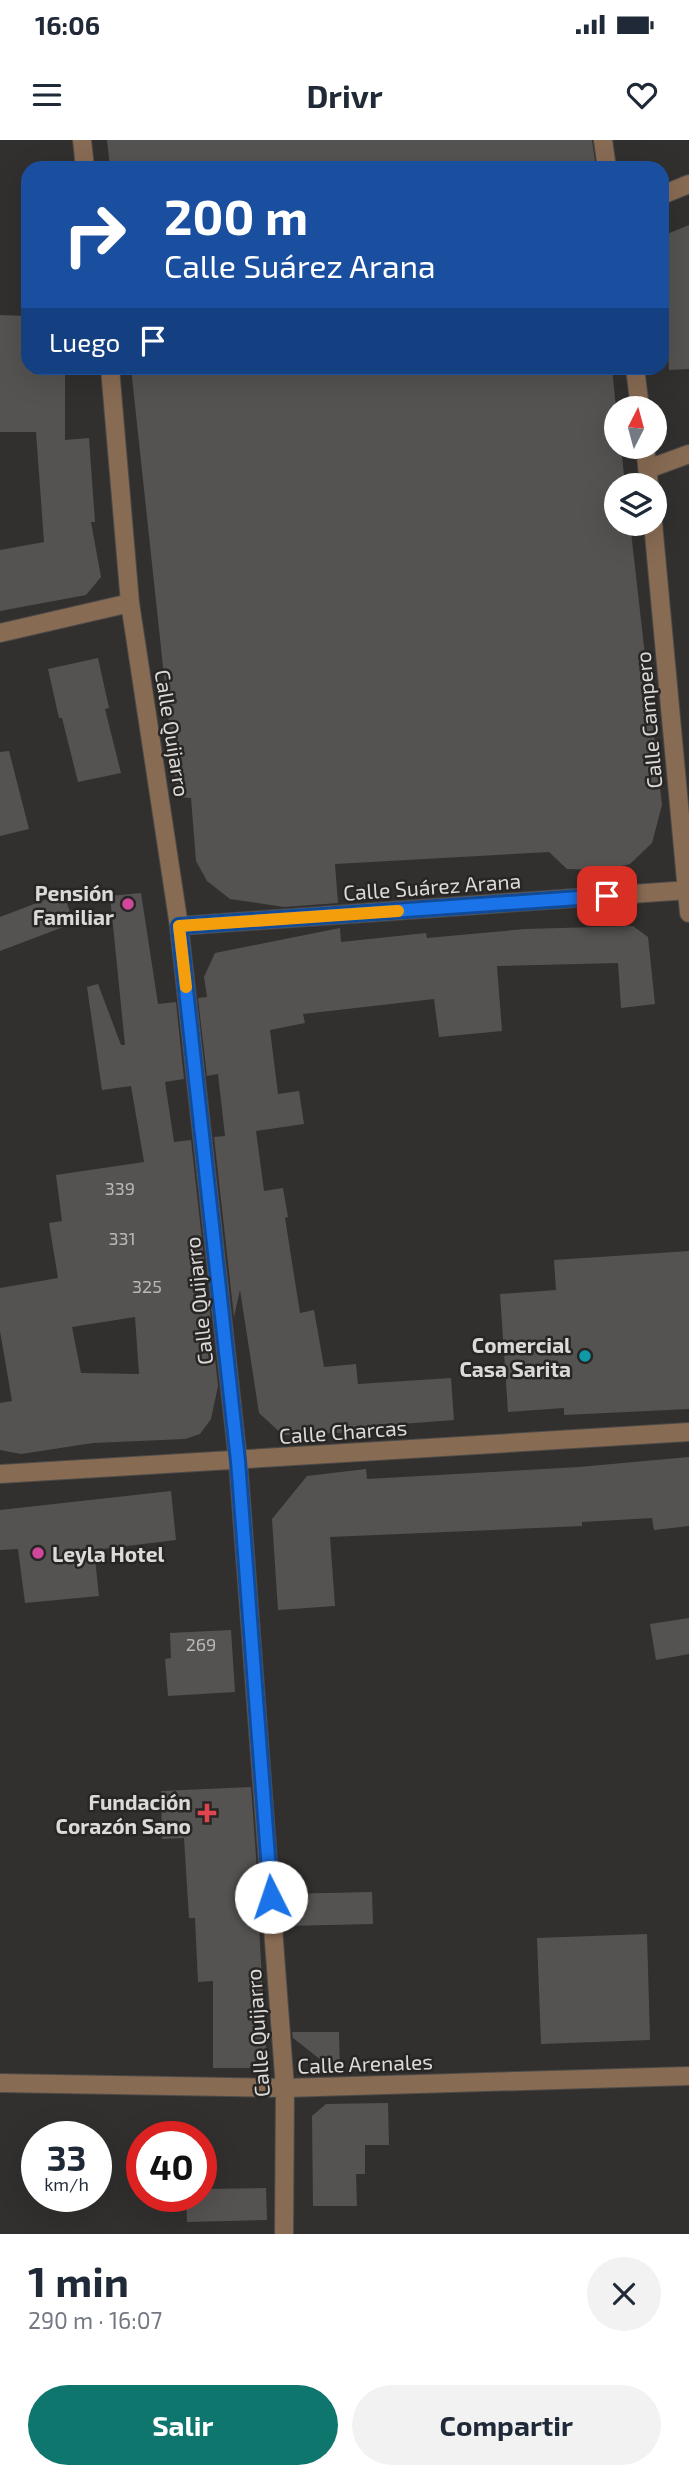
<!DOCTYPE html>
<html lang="es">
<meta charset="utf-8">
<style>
:root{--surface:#fff;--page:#f2f2f3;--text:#1f2937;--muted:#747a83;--accent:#0f766e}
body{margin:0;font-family:"Exo 2",sans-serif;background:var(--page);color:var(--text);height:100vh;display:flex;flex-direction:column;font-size:26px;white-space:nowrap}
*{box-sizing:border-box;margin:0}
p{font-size:23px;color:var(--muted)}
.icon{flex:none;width:38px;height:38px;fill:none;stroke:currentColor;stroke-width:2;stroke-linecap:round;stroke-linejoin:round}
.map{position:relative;height:2094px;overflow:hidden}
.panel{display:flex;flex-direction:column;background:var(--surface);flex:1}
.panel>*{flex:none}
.guide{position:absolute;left:21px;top:21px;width:648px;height:214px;border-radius:21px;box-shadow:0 7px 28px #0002;background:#1a4fa0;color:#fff;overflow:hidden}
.needle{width:46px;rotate:6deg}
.buttons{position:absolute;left:604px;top:256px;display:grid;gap:14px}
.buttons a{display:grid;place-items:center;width:63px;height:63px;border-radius:50%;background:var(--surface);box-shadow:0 7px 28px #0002;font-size:35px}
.speed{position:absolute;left:21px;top:1981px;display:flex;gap:14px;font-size:35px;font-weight:700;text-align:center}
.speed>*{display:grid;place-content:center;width:91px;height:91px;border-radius:50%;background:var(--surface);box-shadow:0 7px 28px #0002;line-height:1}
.speed small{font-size:18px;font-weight:400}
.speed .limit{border:10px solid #d22;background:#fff;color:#111}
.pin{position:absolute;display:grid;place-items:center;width:60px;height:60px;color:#fff;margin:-30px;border-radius:14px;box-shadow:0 4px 10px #0006}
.me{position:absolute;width:77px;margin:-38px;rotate:356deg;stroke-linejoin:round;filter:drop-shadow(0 0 5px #0008)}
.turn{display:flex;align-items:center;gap:24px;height:147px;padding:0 28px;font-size:32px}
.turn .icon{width:91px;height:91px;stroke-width:2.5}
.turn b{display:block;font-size:49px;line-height:60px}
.then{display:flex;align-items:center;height:66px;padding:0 28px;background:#0003;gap:14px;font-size:26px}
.round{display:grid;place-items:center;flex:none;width:74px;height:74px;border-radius:37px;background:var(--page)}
.headline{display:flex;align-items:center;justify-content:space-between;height:119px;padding:0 28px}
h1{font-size:42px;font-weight:700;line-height:52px}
.button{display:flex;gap:14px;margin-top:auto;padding:14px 28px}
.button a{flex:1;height:80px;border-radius:42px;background:var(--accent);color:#fff;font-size:28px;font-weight:700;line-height:80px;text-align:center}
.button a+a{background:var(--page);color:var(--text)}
.status{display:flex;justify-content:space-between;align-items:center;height:49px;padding:0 35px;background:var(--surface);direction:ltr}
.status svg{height:19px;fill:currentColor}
header{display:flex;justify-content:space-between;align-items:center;height:91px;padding:0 28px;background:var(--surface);font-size:32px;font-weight:700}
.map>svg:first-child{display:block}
</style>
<div class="status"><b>16:06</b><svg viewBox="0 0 49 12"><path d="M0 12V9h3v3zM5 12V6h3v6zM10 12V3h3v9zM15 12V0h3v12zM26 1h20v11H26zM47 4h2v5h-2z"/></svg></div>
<header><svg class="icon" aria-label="menu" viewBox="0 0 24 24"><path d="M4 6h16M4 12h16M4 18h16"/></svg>Drivr<svg class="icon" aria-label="heart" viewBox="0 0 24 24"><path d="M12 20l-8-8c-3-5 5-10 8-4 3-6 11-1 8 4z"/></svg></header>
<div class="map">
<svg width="689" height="2094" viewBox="0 0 689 2094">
<rect width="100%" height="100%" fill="#32302e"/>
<!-- building -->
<path fill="#555351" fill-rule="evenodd" d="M 107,0 L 592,0 L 596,28 L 110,28 Z
M 689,85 L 689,229 L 669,230 L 662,106 L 667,94 Z
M 0,175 L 28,176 L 28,228 L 65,228 L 65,300 L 89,298 L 95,382 L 91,382 L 101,437 L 86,455 L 0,471 L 0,410 L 44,402 L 36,292 L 0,292 Z
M 131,228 L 612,228 L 616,268 L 616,306 L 621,306 L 625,345 L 616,345 L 616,383 L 630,383 L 662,665 L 652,703 L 630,724 L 602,730 L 567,729 L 549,712 L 335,724 L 338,763 L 284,767 L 230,759 L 207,741 L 196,721 L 191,658 L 177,657 Z
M 98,518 L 109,568 L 105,569 L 121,633 L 78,642 L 62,578 L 59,578 L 48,529 Z
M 9,611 L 29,689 L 0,696 L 0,612 Z
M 63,753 L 74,783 L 0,811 L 0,777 Z
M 141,753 L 158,864 L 176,862 L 184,939 L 165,942 L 174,1002 L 191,1000 L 218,1246 L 211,1279 L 200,1294 L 185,1299 L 93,1303 L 21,1314 L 0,1310 L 0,1263 L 12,1261 L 0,1191 L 0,1148 L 58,1138 L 49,1083 L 62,1081 L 56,1035 L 144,1022 L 131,946 L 102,950 L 87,847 L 98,844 L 121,905 L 125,905 L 110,756 ZM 135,1177 L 139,1234 L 81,1233 L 72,1187 Z
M 633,786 L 648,797 L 655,864 L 621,868 L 618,823 L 497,826 L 502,891 L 439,897 L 434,859 L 303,874 L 305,883 L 270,890 L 278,954 L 299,951 L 304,984 L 256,991 L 264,1051 L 283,1048 L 288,1077 L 285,1078 L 300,1173 L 314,1170 L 324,1227 L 356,1224 L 358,1244 L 451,1238 L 454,1280 L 362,1287 L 362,1292 L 283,1295 L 259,1273 L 240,1150 L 234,1177 L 214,997 L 225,996 L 218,934 L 207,936 L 198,858 L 207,857 L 204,837 L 215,813 L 340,788 L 341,802 L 426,793 L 427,798 L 525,789 Z
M 689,1111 L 689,1269 L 564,1275 L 564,1268 L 508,1272 L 500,1154 L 556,1150 L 554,1120 Z
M 689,1317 L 689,1386 L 654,1390 L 652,1378 L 582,1382 L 582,1386 L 330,1397 L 335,1466 L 278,1470 L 272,1379 L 307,1336 L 366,1329 L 367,1339 L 579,1327 Z
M 171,1351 L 176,1400 L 94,1410 L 99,1456 L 25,1463 L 18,1409 L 0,1410 L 0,1370 Z
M 689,1478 L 689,1514 L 656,1520 L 650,1484 Z
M 231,1490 L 235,1552 L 168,1556 L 165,1519 L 171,1518 L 170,1493 Z
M 251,1647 L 261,1786 L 259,1787 L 266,1909 L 249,1928 L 213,1928 L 213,1841 L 198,1842 L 195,1778 L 189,1778 L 184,1698 L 162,1699 L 161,1651 Z
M 372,1752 L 373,1784 L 284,1786 L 282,1754 Z
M 647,1794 L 650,1900 L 541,1904 L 537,1798 Z
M 292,1892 L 339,1892 L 340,1935 L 293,1898 Z
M 388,1963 L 389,2005 L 365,2005 L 365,2034 L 356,2034 L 357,2066 L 313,2066 L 312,1976 L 326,1964 Z
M 266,2048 L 267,2080 L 187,2082 L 186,2056 L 201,2056 L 201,2049 Z"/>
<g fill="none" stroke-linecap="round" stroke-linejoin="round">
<!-- minor casing -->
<g stroke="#4d4b49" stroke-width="20">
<path id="minor" d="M 82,0 L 85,28
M 603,0 L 607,28
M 662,55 L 689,44
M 110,228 L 130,463 L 179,786 L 238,1321 L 285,1948 L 284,2094
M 635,228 L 640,268
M 645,306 L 649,345
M 648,329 L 689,314
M 653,383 L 689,773
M 0,493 L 130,463
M 179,786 L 689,750
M 0,1334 L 689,1292
M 0,1943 L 285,1948 L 689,1936"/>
</g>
<!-- minor -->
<use href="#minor" stroke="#886b53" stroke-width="18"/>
</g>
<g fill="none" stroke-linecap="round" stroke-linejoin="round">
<!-- route casing -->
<g stroke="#114b97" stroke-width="18">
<path id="route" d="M 271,1757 L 238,1321 L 179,786 L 607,756"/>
</g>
<!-- route -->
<use href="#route" stroke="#1a73e8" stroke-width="12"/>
<!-- slow -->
<path stroke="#f59e0b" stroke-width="12" d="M 186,847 L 179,786 L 398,771"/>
</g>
<!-- markers -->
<g fill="#d1479c" stroke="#282624" stroke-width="2.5">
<circle cx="128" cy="764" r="7"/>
<circle cx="38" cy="1413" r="7"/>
</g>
<circle fill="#0f9aa8" stroke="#282624" stroke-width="2.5" cx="585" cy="1216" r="7"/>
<path fill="#e0444e" stroke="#282624" stroke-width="2.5" d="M203.5 1662.5h7v7h7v7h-7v7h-7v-7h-7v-7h7z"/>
<g text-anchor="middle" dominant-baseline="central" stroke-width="5" stroke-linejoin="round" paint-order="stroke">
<!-- number labels -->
<g font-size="18" fill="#bab8b7">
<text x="120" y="1048">339</text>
<text x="122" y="1098">331</text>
<text x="147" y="1146">325</text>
<text x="201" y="1504">269</text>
</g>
<!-- street labels -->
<g font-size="21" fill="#dcdad9" stroke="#282624">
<text transform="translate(648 580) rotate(-95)">Calle Campero</text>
<text transform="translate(173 593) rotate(81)">Calle Quijarro</text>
<text transform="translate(432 746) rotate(-4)">Calle Suárez Arana</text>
<text transform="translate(198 1161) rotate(-96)">Calle Quijarro</text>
<text transform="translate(343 1291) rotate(-4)">Calle Charcas</text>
<text transform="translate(257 1893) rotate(-94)">Calle Quijarro</text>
<text transform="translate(365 1923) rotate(-2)">Calle Arenales</text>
</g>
<!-- poi labels -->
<g font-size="21" font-weight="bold" fill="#dcdad9" stroke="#282624" text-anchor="end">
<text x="114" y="752">Pensión<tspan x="114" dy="24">Familiar</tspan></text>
<text x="571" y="1204">Comercial<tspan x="571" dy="24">Casa Sarita</tspan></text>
<text x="52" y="1413" text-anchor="start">Leyla Hotel</text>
<text x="191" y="1661">Fundación<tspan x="191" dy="24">Corazón Sano</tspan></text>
</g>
</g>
</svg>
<div class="buttons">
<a><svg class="needle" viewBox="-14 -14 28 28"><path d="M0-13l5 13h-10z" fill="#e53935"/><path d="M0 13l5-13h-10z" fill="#747a83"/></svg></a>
<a><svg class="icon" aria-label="layers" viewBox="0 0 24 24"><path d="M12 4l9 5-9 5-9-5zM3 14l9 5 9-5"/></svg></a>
</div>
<div class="speed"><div>33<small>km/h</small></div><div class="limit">40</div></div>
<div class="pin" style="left:607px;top:756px;background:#d93025"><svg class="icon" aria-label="arrive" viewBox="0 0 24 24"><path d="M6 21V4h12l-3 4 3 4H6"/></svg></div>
<svg class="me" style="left:271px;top:1757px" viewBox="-20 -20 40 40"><circle r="19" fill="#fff"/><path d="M0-13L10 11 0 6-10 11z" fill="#1a73e8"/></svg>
<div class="guide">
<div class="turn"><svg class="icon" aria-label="right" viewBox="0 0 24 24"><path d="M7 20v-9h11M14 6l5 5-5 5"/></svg><div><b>200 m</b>Calle Suárez Arana</div></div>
<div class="then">Luego<svg class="icon" aria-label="arrive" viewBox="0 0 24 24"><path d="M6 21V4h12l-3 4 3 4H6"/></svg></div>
</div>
</div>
<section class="panel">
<div class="headline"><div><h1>1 min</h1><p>290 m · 16:07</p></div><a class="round"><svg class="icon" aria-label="close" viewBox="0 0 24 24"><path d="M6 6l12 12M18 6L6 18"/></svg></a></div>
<div class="button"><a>Salir</a><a>Compartir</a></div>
</section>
